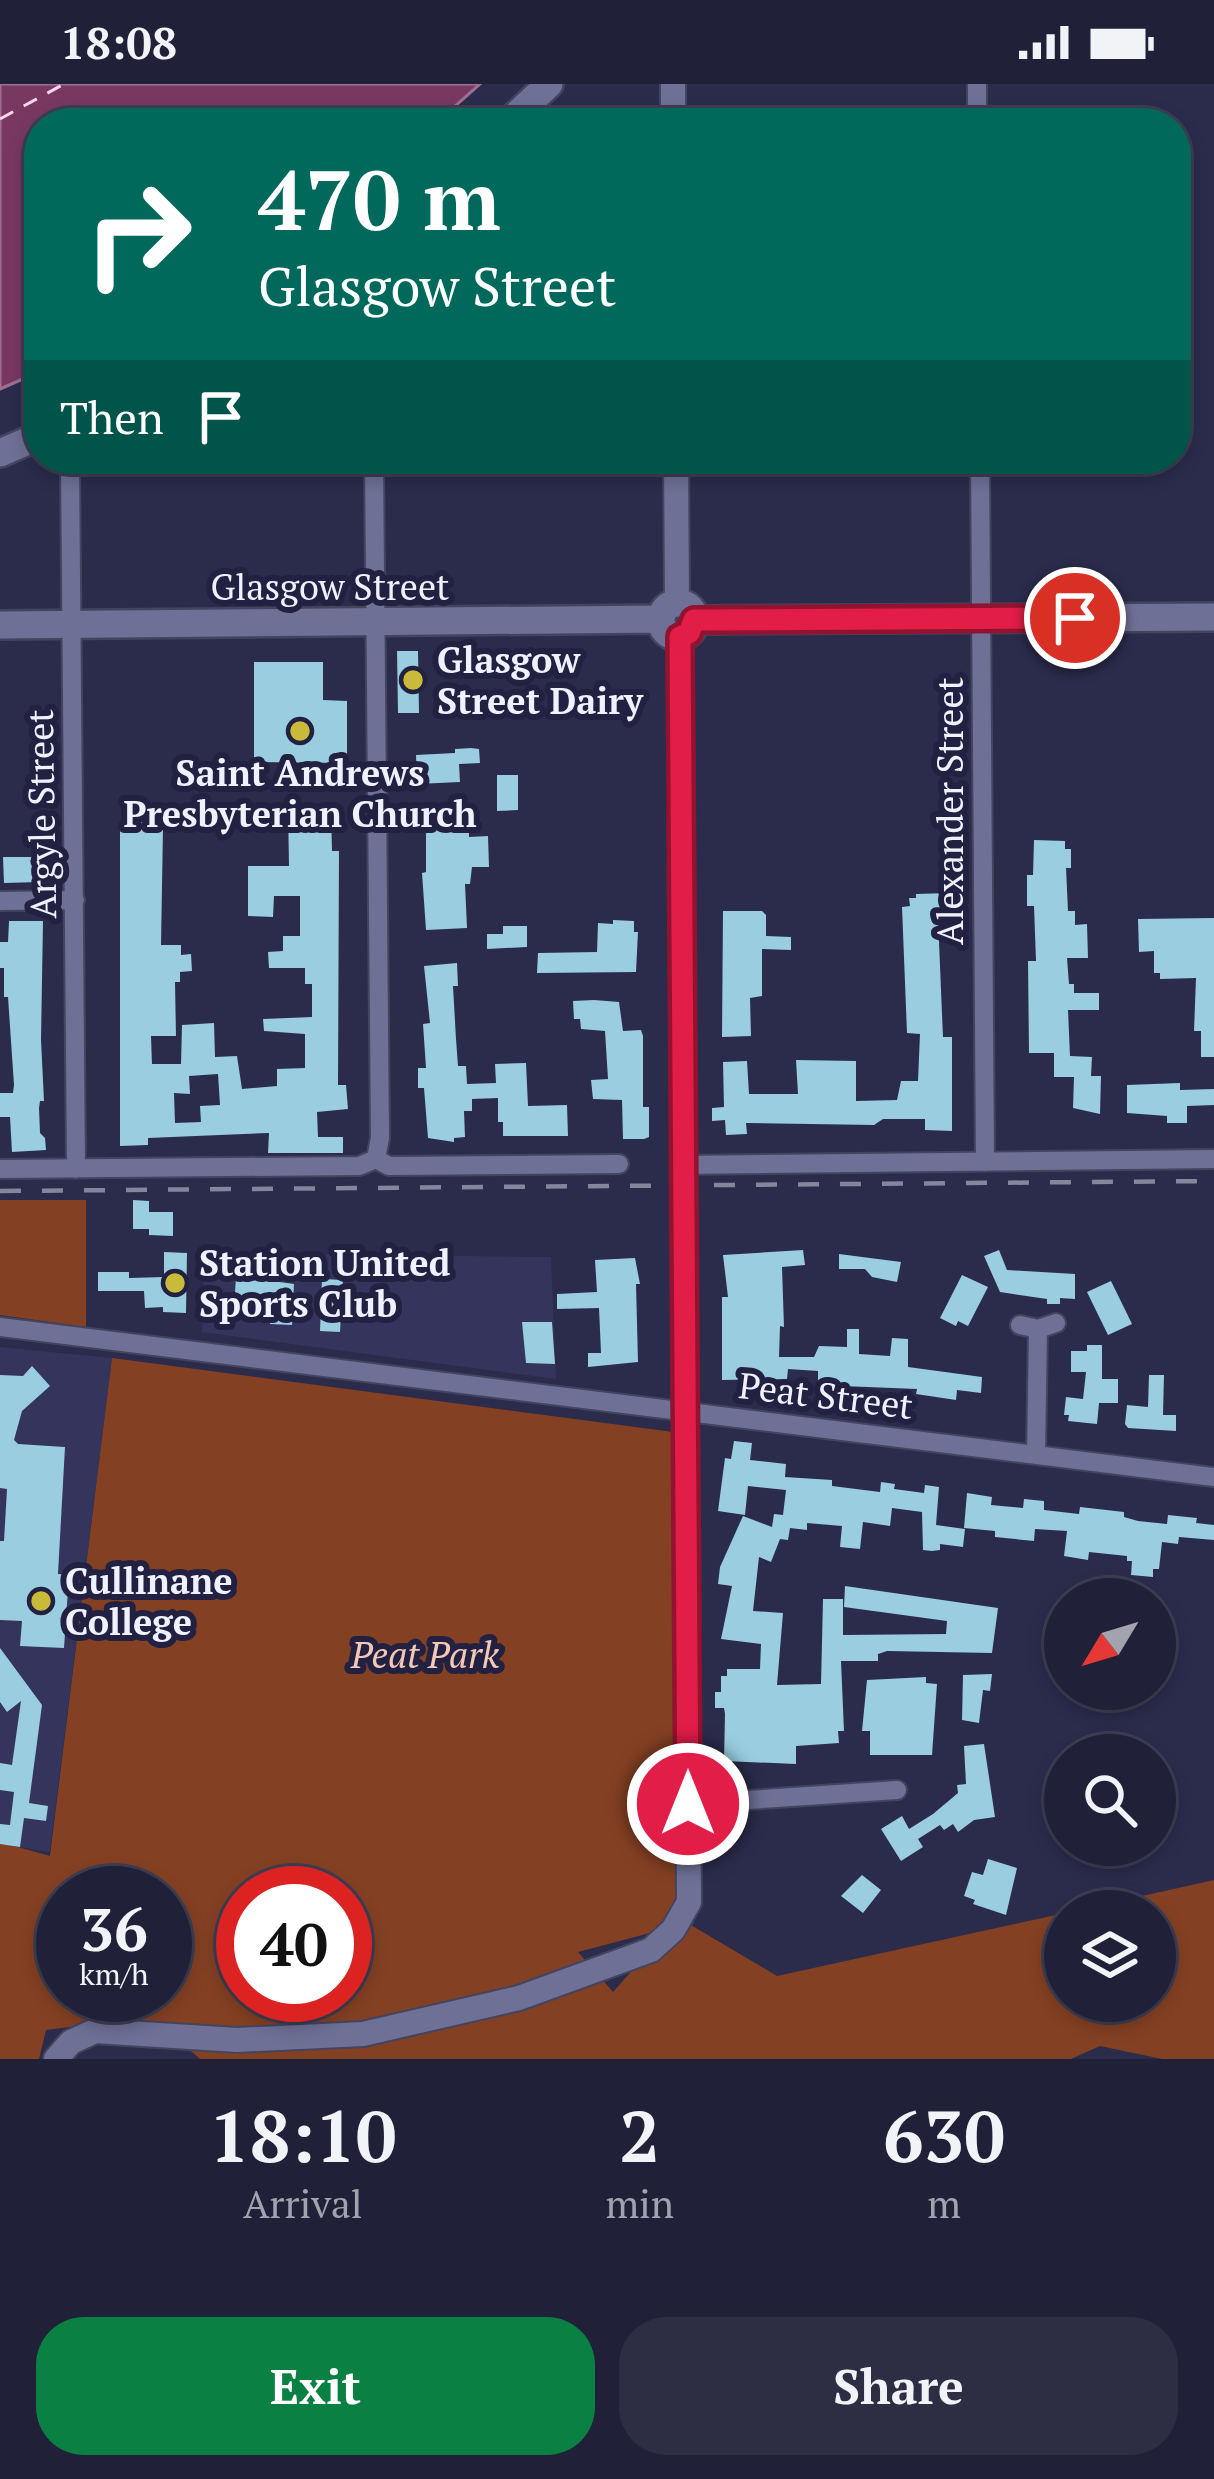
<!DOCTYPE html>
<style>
:root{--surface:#202039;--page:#2d2d44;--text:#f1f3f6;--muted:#a2a3ae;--line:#3d3e53;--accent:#0b8043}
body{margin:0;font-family:"PT Serif",serif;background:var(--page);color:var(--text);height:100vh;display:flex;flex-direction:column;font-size:45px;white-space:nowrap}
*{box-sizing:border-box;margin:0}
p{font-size:39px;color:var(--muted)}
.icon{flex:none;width:66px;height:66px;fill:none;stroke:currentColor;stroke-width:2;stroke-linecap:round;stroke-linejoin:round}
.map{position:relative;height:1975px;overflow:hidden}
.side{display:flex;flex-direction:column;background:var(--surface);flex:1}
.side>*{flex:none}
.top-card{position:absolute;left:24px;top:24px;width:1167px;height:366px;border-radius:48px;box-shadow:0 6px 18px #0003,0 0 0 3px var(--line);background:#00695c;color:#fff;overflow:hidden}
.needle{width:78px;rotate:232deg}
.fabs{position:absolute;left:1044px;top:1494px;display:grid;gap:24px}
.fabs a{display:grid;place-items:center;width:132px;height:132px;border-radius:50%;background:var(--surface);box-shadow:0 6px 18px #0003,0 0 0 3px var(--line);font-size:60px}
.speed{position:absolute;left:36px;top:1782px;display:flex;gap:24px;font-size:60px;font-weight:700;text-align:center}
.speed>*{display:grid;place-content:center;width:156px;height:156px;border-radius:50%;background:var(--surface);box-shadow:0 6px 18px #0003,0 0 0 3px var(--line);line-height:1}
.speed small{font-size:30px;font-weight:400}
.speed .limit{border:18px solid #d22;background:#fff;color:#111}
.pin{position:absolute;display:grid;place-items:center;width:102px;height:102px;color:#fff;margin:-51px;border:6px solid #fff;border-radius:50%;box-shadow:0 3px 12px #0007}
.me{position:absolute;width:132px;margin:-66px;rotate:0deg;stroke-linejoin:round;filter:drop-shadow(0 0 9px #0008)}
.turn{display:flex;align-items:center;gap:42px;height:252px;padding:0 36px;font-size:54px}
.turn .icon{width:156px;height:156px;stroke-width:2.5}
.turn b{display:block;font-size:84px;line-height:102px}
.then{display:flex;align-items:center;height:114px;padding:0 36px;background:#0003;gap:24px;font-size:45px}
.eta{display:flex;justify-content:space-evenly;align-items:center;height:204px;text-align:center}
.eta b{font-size:72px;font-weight:700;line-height:84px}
.primary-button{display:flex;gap:24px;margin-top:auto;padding:24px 36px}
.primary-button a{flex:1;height:138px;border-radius:48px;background:var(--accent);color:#fff;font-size:48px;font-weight:700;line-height:138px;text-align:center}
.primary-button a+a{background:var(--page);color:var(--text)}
.status{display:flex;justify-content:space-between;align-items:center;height:84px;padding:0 60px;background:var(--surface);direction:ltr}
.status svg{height:33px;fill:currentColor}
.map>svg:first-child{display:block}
</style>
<div class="status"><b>18:08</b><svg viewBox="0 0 49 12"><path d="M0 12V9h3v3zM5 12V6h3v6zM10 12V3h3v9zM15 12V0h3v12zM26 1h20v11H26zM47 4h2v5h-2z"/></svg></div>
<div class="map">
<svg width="1214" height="1975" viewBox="0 0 1214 1975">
<rect width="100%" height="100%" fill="#2b2b4c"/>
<!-- built -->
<path fill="#34345c" d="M 204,1169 L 551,1173 L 556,1295 L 202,1248 Z
M 0,1263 L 112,1274 L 50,1768 L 0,1760 Z"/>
<!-- green -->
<path fill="#844023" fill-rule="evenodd" d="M 0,1116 L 86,1116 L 86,1243 L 0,1231 Z
M 112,1274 L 681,1349 L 684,1802 L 665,1845 L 578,1868 L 613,1908 L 679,1834 L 777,1892 L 1065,1829 L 1065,1917 L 1155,1917 L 1155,1827 L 1075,1827 L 1214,1796 L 1214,1975 L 1162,1975 L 1100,1962 L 1071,1975 L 200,1975 L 159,1939 L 123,1936 L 46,1946 L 39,1975 L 0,1975 L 0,1758 L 50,1772 ZM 63,1809 L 165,1809 L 165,1911 L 63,1911 ZM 243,1809 L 345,1809 L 345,1911 L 243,1911 Z"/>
<!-- water -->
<path fill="#783862" stroke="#9c7091" stroke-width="3" d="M 0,0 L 480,0 L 436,39 L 39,39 L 39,288 L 0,305 Z"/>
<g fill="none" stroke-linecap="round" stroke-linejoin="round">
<!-- ferry -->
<path stroke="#fcd4eb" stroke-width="3" stroke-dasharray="15 12" stroke-linecap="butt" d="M 0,35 L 64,0"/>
</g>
<!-- building -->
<path fill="#9acddf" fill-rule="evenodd" d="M 397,567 L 418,567 L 419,629 L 398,629 Z
M 254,578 L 323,578 L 323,616 L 347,617 L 347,679 L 254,678 Z
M 471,664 L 479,665 L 480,679 L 459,680 L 460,698 L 417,700 L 416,671 L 455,669 L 455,665 Z
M 497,691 L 518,691 L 518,726 L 497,727 Z
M 288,725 L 331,727 L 332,767 L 339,767 L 338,1001 L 346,1001 L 348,1025 L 317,1028 L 318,1053 L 343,1053 L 343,1069 L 268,1069 L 269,1049 L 148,1054 L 148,1061 L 120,1062 L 120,745 L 126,745 L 126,726 L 154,726 L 155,744 L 163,744 L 161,861 L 181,861 L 181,871 L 191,870 L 192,887 L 180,888 L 180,898 L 175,898 L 176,952 L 151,952 L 152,980 L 181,980 L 182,941 L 214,939 L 215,973 L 237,972 L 242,1005 L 277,1002 L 277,985 L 305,984 L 305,950 L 264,947 L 263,935 L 312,933 L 312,900 L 305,900 L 305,884 L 269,884 L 268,868 L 283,867 L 283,852 L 300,852 L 300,812 L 274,812 L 273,833 L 248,832 L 248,782 L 289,782 ZM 218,990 L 220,1021 L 200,1022 L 201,1038 L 175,1039 L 174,1009 L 190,1010 L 189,992 Z
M 444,729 L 445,738 L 469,740 L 469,753 L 488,752 L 489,783 L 472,783 L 470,800 L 465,800 L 467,844 L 426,846 L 422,789 L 426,788 L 426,736 L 431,736 L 430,730 Z
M 1034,756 L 1065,757 L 1065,765 L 1071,765 L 1071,784 L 1066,784 L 1068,827 L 1075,827 L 1075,841 L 1087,840 L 1088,874 L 1067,874 L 1069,900 L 1074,900 L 1074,909 L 1099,909 L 1099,926 L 1068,926 L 1070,972 L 1092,973 L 1091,992 L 1101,992 L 1100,1030 L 1073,1024 L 1074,993 L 1054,993 L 1054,969 L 1029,969 L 1028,877 L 1036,877 L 1034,822 L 1027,822 L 1027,791 L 1033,791 Z
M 3,773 L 39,773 L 40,798 L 4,799 Z
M 949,809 L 950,831 L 939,832 L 939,858 L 943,953 L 952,953 L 952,1047 L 925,1046 L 925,1035 L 883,1035 L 874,1041 L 746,1039 L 747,1050 L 726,1051 L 725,1036 L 712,1037 L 712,1024 L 724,1023 L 723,978 L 747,977 L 749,1010 L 798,1010 L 796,976 L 856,977 L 856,1017 L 897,1016 L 901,997 L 918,997 L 920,950 L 907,949 L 902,823 L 910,822 L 909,814 L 916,814 L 916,810 Z
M 723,827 L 762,827 L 766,831 L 766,852 L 791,853 L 791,866 L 762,865 L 762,912 L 750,914 L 751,952 L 722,953 Z
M 1214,834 L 1214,973 L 1201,973 L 1201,947 L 1194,947 L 1196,894 L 1160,895 L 1160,889 L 1154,889 L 1154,867 L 1139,868 L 1138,835 Z
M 613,836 L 634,837 L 634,848 L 638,848 L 636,888 L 537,889 L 538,869 L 597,868 L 598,839 L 613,840 Z
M 9,837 L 43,837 L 41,956 L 44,1017 L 40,1017 L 39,1024 L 40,1049 L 45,1054 L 46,1066 L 12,1068 L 10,1033 L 0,1033 L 0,1009 L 13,1009 L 14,1001 L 8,913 L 4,913 L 4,884 L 0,884 L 0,858 L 8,858 Z
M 503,842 L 527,842 L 527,863 L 487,865 L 487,850 L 503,850 Z
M 457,879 L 458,902 L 453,902 L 456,955 L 458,982 L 466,982 L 467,1000 L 496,999 L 495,980 L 526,979 L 528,1022 L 567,1021 L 568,1052 L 503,1052 L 503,1038 L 498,1038 L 498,1014 L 472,1015 L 472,1027 L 464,1027 L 465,1053 L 454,1054 L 454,1058 L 428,1054 L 424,1004 L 418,1004 L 418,984 L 426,984 L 423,940 L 430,939 L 424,882 Z
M 594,916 L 619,918 L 623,947 L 641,946 L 643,952 L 643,1023 L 649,1023 L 649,1053 L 644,1055 L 623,1055 L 622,1016 L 593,1015 L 591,996 L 608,995 L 605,947 L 581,945 L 580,935 L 574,935 L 573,917 Z
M 1180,999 L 1180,1006 L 1214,1005 L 1214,1021 L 1187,1022 L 1187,1039 L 1167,1039 L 1167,1032 L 1127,1029 L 1127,1001 Z
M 133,1116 L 149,1117 L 149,1128 L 173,1128 L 173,1152 L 149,1151 L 149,1145 L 133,1145 Z
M 803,1166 L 805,1181 L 782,1183 L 784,1243 L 780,1242 L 779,1273 L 814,1273 L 819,1262 L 847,1263 L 847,1245 L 859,1245 L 859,1270 L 890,1272 L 892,1254 L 908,1255 L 908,1283 L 982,1293 L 981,1309 L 957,1306 L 956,1316 L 916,1310 L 917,1305 L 818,1301 L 818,1287 L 788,1285 L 787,1295 L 722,1296 L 722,1213 L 728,1213 L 723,1171 Z
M 999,1166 L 1007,1186 L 1075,1190 L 1075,1215 L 1060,1214 L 1060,1220 L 1047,1220 L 1047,1215 L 1000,1208 L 984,1172 Z
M 164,1168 L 187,1169 L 186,1229 L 163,1228 L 163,1223 L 145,1224 L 144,1207 L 98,1207 L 98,1188 L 129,1188 L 129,1194 L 164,1193 Z
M 839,1170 L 901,1178 L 897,1198 L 872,1193 L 865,1185 L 839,1185 Z
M 635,1174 L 640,1200 L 636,1200 L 638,1278 L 588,1283 L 588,1269 L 601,1269 L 599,1224 L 557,1225 L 557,1210 L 597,1208 L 595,1176 Z
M 962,1191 L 988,1203 L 968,1242 L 958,1237 L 956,1242 L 940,1234 Z
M 236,1192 L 294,1200 L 292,1241 L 270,1240 L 271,1228 L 234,1226 Z
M 322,1195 L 343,1196 L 340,1248 L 320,1247 Z
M 1111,1197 L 1132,1240 L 1108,1251 L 1087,1208 Z
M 522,1238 L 552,1238 L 555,1280 L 526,1279 Z
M 1087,1261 L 1102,1261 L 1102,1295 L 1118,1295 L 1118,1319 L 1099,1319 L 1097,1340 L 1068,1337 L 1069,1331 L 1064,1331 L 1066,1313 L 1083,1315 L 1086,1288 L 1071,1288 L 1071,1267 L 1087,1267 Z
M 32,1282 L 50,1302 L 22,1327 L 14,1356 L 18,1360 L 65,1363 L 58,1490 L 69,1491 L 64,1564 L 20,1562 L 22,1537 L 0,1536 L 0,1457 L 4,1457 L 7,1405 L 0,1404 L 0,1291 L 23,1292 Z
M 1149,1291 L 1164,1291 L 1163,1331 L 1176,1331 L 1176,1347 L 1128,1344 L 1125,1340 L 1127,1321 L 1148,1323 Z
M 734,1357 L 752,1359 L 750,1376 L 786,1380 L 785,1393 L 832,1396 L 832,1402 L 880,1408 L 881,1398 L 895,1400 L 894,1405 L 924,1409 L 925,1401 L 939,1403 L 936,1441 L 965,1445 L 963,1463 L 940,1460 L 940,1466 L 932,1467 L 923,1466 L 922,1428 L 892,1424 L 890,1442 L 863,1438 L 860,1465 L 840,1463 L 842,1442 L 807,1439 L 807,1446 L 790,1444 L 788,1456 L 780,1455 L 771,1478 L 759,1473 L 753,1527 L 783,1529 L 777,1601 L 821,1600 L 823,1515 L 843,1515 L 843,1551 L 946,1550 L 947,1537 L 844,1523 L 845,1502 L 998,1524 L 992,1569 L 887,1567 L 878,1570 L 878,1577 L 841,1577 L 844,1647 L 838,1647 L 839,1659 L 796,1662 L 796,1680 L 724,1677 L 725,1630 L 724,1624 L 715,1624 L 715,1608 L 721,1608 L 721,1592 L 727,1592 L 727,1585 L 760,1585 L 761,1560 L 721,1555 L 732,1502 L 718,1500 L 720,1483 L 743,1432 L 772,1443 L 774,1430 L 783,1431 L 786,1406 L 748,1402 L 745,1431 L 718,1427 L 725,1374 L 731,1375 Z
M 967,1409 L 992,1413 L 991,1421 L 1023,1424 L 1024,1415 L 1044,1417 L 1044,1426 L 1079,1430 L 1080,1423 L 1124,1428 L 1124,1433 L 1138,1437 L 1167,1440 L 1168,1431 L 1197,1434 L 1196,1439 L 1214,1441 L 1214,1456 L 1179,1453 L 1178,1460 L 1162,1458 L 1159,1485 L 1153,1485 L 1153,1493 L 1131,1491 L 1132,1477 L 1127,1477 L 1127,1472 L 1089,1468 L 1088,1476 L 1064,1472 L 1067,1447 L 1035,1445 L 1034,1457 L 995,1453 L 995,1447 L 964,1444 Z
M 0,1564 L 42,1621 L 29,1719 L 48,1722 L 46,1737 L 24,1734 L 20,1763 L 0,1760 L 0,1740 L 10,1741 L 14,1708 L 0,1706 L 0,1679 L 12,1681 L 21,1617 L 7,1628 L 0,1618 Z
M 992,1590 L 990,1607 L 983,1606 L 979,1639 L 962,1636 L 963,1591 Z
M 926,1593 L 926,1599 L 937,1600 L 932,1671 L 870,1671 L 870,1647 L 862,1647 L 867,1596 Z
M 984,1660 L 995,1733 L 974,1736 L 958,1748 L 953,1740 L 944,1746 L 940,1741 L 918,1755 L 923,1763 L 901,1777 L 881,1745 L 902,1732 L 909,1745 L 933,1730 L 958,1709 L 957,1701 L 966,1700 L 964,1662 Z
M 988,1775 L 1017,1784 L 1006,1831 L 973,1820 L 975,1816 L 964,1812 L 972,1788 L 983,1791 Z
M 862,1791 L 881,1806 L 863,1829 L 841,1812 Z"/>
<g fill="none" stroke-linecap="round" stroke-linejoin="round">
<!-- minor casing -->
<g stroke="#44445e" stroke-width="22">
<path id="minor" d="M 977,0 L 977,39
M 70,375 L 76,1085
M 374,375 L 380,1054 L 376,1075
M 980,375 L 985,1078
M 0,817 L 75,816
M 681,1081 L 1214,1075
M 0,1085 L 359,1082 L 376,1075 L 389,1082 L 619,1080
M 1020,1241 L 1038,1245 L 1056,1239
M 0,1243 L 1214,1393
M 1036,1371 L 1038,1245
M 688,1720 L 897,1706"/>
</g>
<!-- tertiary casing -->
<g stroke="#44445e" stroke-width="28">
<path id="tertiary" d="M 673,0 L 673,39
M 676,375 L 677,519
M 56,1975 L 71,1958 L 95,1947 L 237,1956 L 363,1950 L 519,1914 L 651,1866 L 673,1846 L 689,1818 L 680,553"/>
</g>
<!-- secondary casing -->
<g stroke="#44445e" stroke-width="32">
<path id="secondary" d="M 508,39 L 549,0
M 0,369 L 39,352
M661 536a17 17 0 1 1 34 0a17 17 0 1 1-34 0Z
M 694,536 L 1214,533
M 0,541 L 661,535"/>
</g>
<!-- minor -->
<use href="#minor" stroke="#6e7096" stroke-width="18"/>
<!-- tertiary -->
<use href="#tertiary" stroke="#6e7096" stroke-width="24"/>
<!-- secondary -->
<use href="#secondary" stroke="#6e7096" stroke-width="27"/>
<!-- rail -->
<path stroke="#85859d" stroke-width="4.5" stroke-dasharray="21 21" stroke-linecap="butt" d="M 0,1107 L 1214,1097"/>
</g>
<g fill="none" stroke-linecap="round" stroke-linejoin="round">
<!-- route casing -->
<g stroke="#92132f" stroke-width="30">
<path id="route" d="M 688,1720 L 680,553 L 689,549 L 694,536 L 1075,534"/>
</g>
<!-- route -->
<use href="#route" stroke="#e11d48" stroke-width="21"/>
</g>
<!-- markers -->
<g fill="#c9ba3a" stroke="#222141" stroke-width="4.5">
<circle cx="413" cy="596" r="12"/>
<circle cx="300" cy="647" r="12"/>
<circle cx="175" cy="1199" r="12"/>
<circle cx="41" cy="1517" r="12"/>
</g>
<g text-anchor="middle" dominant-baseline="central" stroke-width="12" stroke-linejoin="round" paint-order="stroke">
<!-- street labels -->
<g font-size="36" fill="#f0f1ff" stroke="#222141">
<text x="330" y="502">Glasgow Street</text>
<text transform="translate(949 727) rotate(-90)">Alexander Street</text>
<text transform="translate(41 730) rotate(-91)">Argyle Street</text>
<text transform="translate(826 1311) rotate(7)">Peat Street</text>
</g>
<!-- poi labels -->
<g font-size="36" font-weight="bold" fill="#f0f1ff" stroke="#222141" text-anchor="start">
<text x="437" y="575">Glasgow<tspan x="437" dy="41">Street Dairy</tspan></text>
<text x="300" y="688" text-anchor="middle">Saint Andrews<tspan x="300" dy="41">Presbyterian Church</tspan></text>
<text x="199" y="1178">Station United<tspan x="199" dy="41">Sports Club</tspan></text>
<text x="65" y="1496">Cullinane<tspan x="65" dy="41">College</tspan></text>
</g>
<!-- park labels -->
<g font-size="36" font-style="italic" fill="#f3c8b7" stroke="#222141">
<text x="425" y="1570">Peat Park</text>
</g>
</g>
</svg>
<div class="fabs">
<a><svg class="needle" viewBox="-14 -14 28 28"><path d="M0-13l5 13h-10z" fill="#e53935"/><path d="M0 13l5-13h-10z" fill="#a2a3ae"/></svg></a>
<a><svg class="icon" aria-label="search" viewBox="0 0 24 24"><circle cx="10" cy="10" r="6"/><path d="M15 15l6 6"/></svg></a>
<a><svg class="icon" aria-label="layers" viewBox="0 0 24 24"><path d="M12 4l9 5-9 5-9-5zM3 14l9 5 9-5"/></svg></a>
</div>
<div class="speed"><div>36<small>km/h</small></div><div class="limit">40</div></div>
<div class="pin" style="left:1075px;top:534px;background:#d93025"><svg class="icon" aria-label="arrive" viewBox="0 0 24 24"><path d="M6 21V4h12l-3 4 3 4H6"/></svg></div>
<svg class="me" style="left:688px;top:1720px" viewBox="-20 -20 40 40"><circle r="17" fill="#e11d48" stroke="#fff" stroke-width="3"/><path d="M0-11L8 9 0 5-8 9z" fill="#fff"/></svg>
<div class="top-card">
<div class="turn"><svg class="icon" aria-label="right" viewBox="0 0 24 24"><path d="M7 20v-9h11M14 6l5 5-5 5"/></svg><div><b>470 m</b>Glasgow Street</div></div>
<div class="then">Then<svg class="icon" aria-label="arrive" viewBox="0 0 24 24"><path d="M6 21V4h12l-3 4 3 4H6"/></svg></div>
</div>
</div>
<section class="side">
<div class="eta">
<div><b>18:10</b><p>Arrival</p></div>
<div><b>2</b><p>min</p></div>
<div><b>630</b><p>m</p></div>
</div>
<div class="primary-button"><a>Exit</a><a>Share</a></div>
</section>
